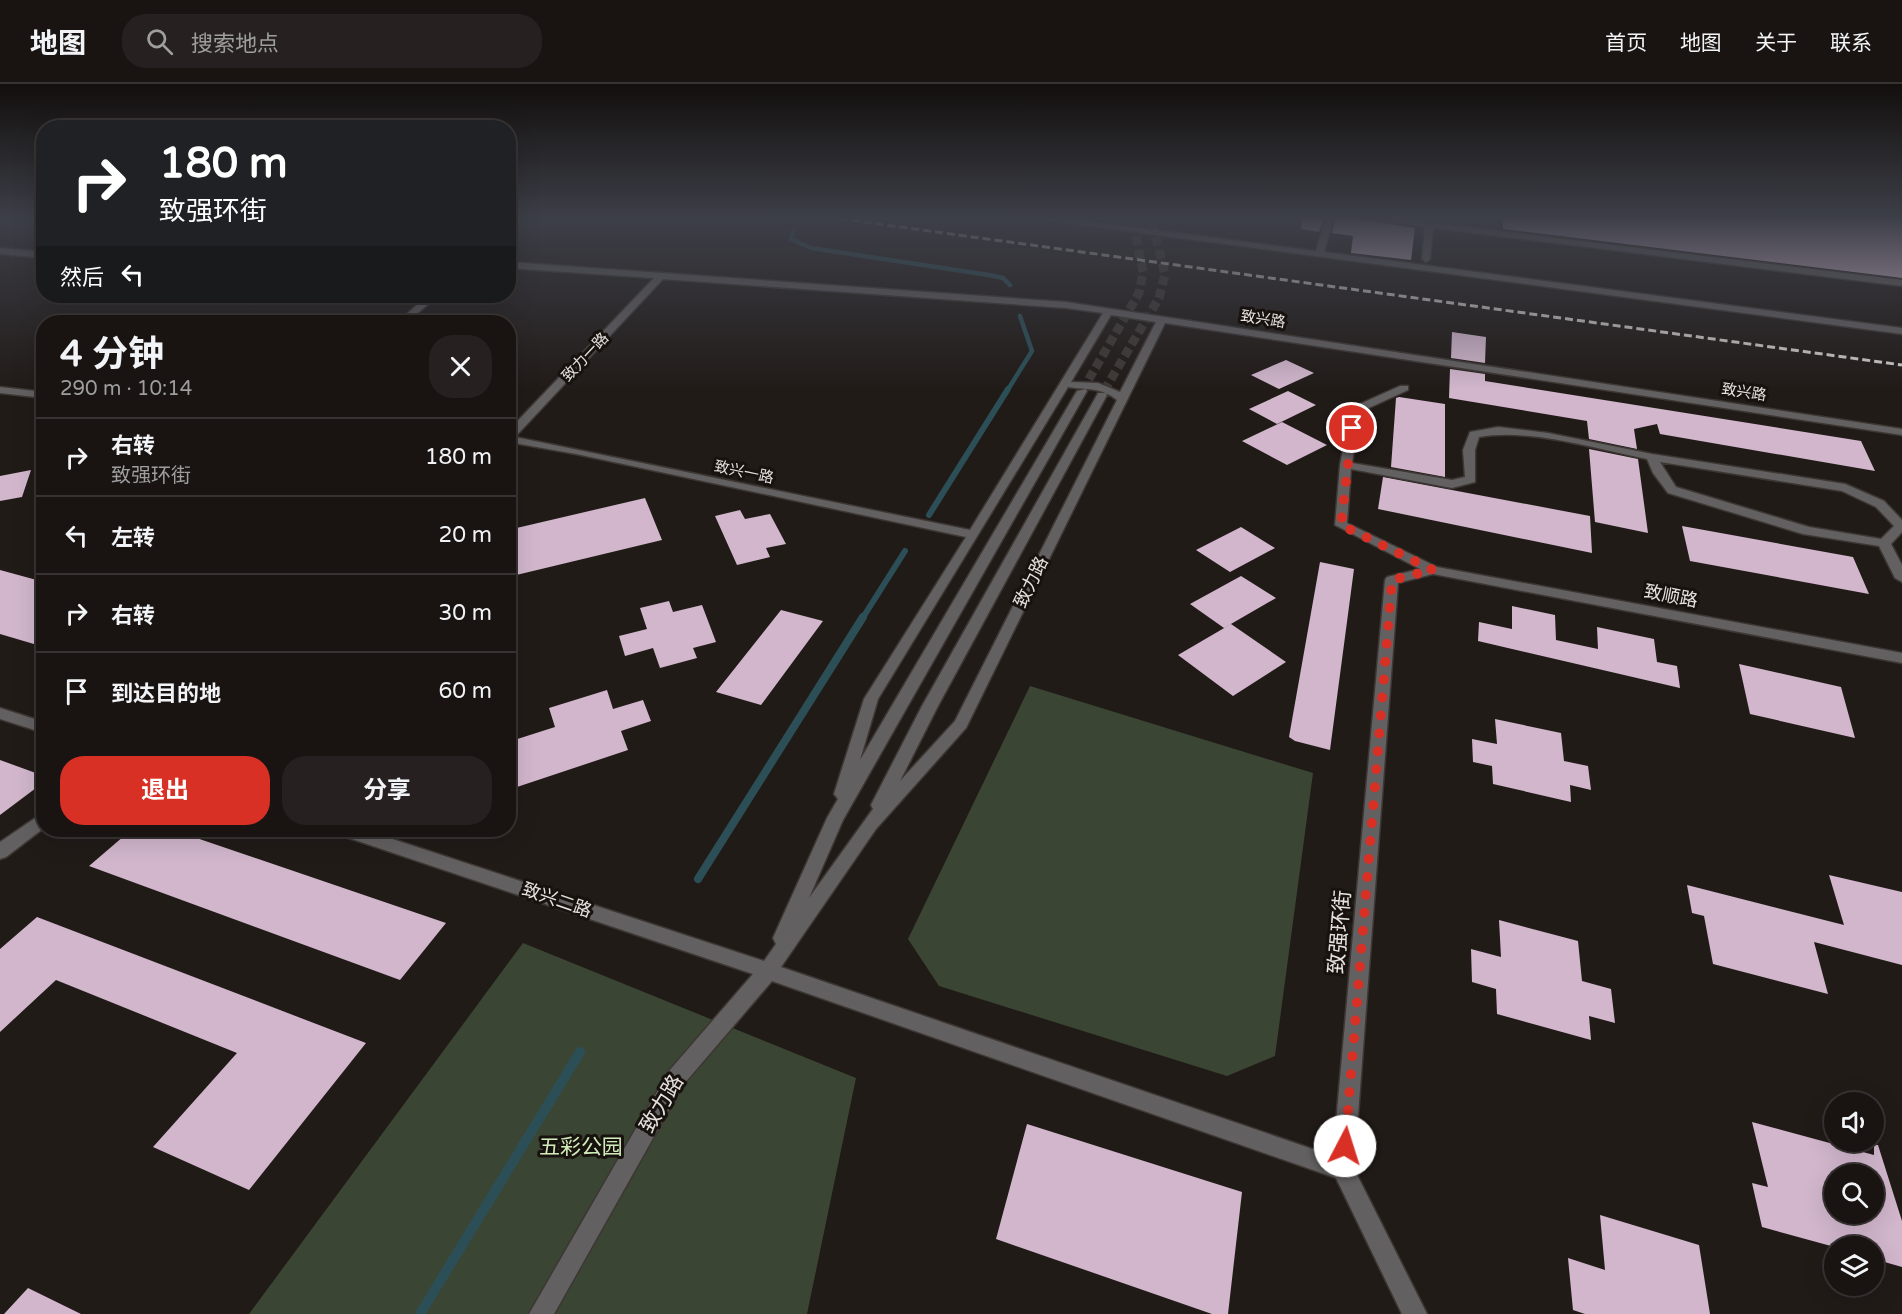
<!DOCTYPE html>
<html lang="zh">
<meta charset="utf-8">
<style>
:root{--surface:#191412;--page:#262120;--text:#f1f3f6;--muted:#9f9e9f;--line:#373332;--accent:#d93025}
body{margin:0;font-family:"Varela Round","Noto Sans SC",sans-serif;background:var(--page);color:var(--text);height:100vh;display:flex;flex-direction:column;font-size:22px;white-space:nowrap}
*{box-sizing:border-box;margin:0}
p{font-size:20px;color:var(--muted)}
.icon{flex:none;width:33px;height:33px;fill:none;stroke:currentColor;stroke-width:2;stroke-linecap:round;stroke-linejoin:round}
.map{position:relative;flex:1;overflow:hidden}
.sheet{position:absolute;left:36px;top:231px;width:480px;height:522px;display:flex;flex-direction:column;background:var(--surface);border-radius:24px;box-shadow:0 6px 24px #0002,0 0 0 2px var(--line)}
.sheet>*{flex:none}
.hud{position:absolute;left:36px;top:36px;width:480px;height:183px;border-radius:24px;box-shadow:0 6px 24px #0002,0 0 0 2px var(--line);background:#202124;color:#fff;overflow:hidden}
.tools{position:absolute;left:1824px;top:1008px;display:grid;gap:12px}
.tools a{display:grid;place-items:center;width:60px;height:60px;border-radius:50%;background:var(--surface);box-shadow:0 6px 24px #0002,0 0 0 2px var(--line);font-size:30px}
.pin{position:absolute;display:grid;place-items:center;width:51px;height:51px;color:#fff;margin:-26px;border:3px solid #fff;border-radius:50%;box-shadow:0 2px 6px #0007}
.me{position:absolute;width:66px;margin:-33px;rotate:5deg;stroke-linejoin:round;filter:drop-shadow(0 0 4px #0008)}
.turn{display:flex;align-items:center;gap:21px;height:126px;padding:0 24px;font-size:27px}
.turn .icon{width:78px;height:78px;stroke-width:2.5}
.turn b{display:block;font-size:42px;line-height:51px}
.then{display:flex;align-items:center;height:57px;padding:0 24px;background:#0003;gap:12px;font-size:22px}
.round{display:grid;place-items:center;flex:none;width:63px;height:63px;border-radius:24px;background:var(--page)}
.overview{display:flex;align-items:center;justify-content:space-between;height:102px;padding:0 24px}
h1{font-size:36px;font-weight:700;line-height:45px}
.action{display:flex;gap:12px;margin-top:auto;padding:12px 24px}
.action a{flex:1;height:69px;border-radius:24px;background:var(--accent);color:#fff;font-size:24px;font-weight:700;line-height:69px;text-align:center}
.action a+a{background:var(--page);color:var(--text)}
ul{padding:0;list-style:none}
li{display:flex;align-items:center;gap:18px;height:78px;padding:0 24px;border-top:2px solid var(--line)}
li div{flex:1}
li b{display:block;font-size:22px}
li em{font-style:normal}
header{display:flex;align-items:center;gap:36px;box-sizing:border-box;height:84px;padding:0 30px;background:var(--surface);border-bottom:2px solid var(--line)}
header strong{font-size:28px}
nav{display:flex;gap:33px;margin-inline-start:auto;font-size:21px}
.search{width:420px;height:54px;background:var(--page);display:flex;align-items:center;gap:15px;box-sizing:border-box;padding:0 21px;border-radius:24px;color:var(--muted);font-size:22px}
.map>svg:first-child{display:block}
</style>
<header>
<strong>地图</strong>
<div class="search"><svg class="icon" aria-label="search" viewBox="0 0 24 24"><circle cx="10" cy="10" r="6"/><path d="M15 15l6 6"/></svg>搜索地点</div>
<nav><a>首页</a><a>地图</a><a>关于</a><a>联系</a></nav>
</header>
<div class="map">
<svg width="1902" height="1230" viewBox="0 0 1902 1230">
<rect width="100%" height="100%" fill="#211b18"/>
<!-- green -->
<path fill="#3b4533" d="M 1030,602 L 1313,689 L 1275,972 L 1227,992 L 939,902 L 908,855 Z
M 523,859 L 856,994 L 807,1230 L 249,1230 Z"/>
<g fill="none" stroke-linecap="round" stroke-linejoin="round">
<!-- stream-far3 -->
<path stroke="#2c4f57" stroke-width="4.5" d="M 793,147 L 791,155 L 811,164 L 989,191 L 1003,194 L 1010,201
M 1007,307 L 1032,267 L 1020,232"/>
<!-- stream-far2 -->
<path stroke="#2c4f57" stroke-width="6" d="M 929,431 L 1008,305
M 862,535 L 905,467"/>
<!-- stream-far1 -->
<path stroke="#2c4f57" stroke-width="8" d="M 698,795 L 863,533"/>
<!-- stream -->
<path stroke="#2c4f57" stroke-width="10" d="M 420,1230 L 580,968"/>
</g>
<!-- building -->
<path fill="#d1b6cc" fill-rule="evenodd" d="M 1302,133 L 1324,133 L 1319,148 L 1301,145 Z
M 1336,133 L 1357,133 L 1359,135 L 1415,144 L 1411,176 L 1351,169 L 1353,152 L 1332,149 Z
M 1503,133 L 1902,133 L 1902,194 L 1503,145 Z
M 1452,248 L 1486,253 L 1485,279 L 1451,274 Z
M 1286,276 L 1314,289 L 1279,305 L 1251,291 Z
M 1450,285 L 1485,290 L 1485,297 L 1861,357 L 1875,387 L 1660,350 L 1657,340 L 1634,345 L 1637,365 L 1589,355 L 1587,337 L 1449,314 Z
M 1288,307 L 1316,321 L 1277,340 L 1249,325 Z
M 1399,313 L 1445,320 L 1445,393 L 1391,383 L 1396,314 Z
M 1282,338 L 1327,361 L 1287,381 L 1242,357 Z
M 1589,365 L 1638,375 L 1648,449 L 1595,438 Z
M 31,386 L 22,413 L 0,417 L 0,392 Z
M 1383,393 L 1590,432 L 1592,469 L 1378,425 Z
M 645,414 L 662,456 L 508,493 L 508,446 Z
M 740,426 L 745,435 L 770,430 L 786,460 L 766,464 L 770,473 L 737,481 L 715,432 Z
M 1682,442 L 1853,473 L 1869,510 L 1690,477 Z
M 1241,443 L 1275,464 L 1230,488 L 1196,466 Z
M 1320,478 L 1354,485 L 1330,666 L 1295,657 L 1289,653 Z
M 0,486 L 44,498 L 44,563 L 0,550 Z
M 1241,492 L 1276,514 L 1224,544 L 1190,520 Z
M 669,517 L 673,528 L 702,521 L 716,558 L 693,564 L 697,574 L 660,584 L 653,564 L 625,572 L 619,552 L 647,545 L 640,524 Z
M 1512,522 L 1555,531 L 1556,556 L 1598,565 L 1597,543 L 1654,555 L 1657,578 L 1677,582 L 1680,604 L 1478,557 L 1479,538 L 1512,545 Z
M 781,526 L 823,537 L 761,621 L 716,608 Z
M 1231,540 L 1286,578 L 1233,612 L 1178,571 Z
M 1739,580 L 1841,603 L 1855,654 L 1750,630 Z
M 607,606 L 613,625 L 643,616 L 651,637 L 621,647 L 628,666 L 508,706 L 508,658 L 555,643 L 549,624 Z
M 1495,635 L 1561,649 L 1564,677 L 1588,682 L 1591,706 L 1570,701 L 1571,718 L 1493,700 L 1492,682 L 1473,678 L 1472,655 L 1497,660 Z
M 0,676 L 44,692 L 44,698 L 0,731 Z
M 131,746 L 173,746 L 446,839 L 400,896 L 89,782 Z
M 1829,791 L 1902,808 L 1902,881 L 1814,858 L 1828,910 L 1713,880 L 1704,832 L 1692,829 L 1687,801 L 1844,841 Z
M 37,833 L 366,959 L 249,1106 L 153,1063 L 237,969 L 56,896 L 0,948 L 0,865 Z
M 1499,836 L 1578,857 L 1582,897 L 1611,905 L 1615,939 L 1589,932 L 1591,956 L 1497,930 L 1496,905 L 1472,898 L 1471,865 L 1501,873 Z
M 1752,1038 L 1874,1071 L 1874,1061 L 1878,1061 L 1902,1137 L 1902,1183 L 1874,1175 L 1874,1162 L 1831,1162 L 1762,1143 L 1752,1099 L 1768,1103 ZM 1834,1090 L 1874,1090 L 1874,1130 L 1834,1130 Z
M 1027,1040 L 1242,1108 L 1228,1230 L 1212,1230 L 996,1155 Z
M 1600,1131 L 1699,1161 L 1710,1230 L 1585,1230 L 1573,1226 L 1568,1174 L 1605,1186 Z
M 28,1204 L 81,1230 L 4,1230 Z"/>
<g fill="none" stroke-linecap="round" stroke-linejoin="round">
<!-- minor-tunnel-far1 -->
<path stroke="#3f3936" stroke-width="9" stroke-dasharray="9 4.5" stroke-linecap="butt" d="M 1082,307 L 1139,209 L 1143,188 L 1132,133
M 1104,307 L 1159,214 L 1165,191 L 1151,133"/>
<!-- minor-tunnel -->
<path stroke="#3f3936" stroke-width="12" stroke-dasharray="12 6" stroke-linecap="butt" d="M 1102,311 L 1105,305"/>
<!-- minor casing -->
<g stroke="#3d3734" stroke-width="3">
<path id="minor" d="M 1033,133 L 1054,133 L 1316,167 L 1326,133 L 1334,133 L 1324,168 L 1902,244 L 1902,250 L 1037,135 Z
M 1359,133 L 1381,133 L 1902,196 L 1902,202 L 1433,144 L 1430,175 L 1426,178 L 1422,175 L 1425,143 Z
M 0,164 L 44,168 L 44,174 L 0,170 Z
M 508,178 L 1066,218 L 1902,345 L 1902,351 L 1165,239 L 966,644 L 876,745 L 781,883 L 1333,1072 L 1385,496 L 1387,493 L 1420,485 L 1335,441 L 1340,381 L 1351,324 L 1400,302 L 1408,302 L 1408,306 L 1360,328 L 1352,379 L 1452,396 L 1465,393 L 1463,366 L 1470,348 L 1498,343 L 1548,349 L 1652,370 L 1845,400 L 1884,417 L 1902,436 L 1902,448 L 1891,460 L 1902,481 L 1902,498 L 1895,494 L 1879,462 L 1803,450 L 1668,409 L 1653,389 L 1647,375 C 1596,365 1531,344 1479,353 L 1475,366 L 1475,398 L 1452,404 L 1351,385 L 1347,439 L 1437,483 L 1902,569 L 1902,579 L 1433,490 L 1398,499 L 1354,1085 L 1427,1230 L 1402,1230 L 1336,1094 L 772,897 L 683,1001 L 554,1230 L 529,1230 L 669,987 L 753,890 L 340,751 L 338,746 L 365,746 L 764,877 L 776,860 L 773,854 L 827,734 L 838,715 L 834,710 L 864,615 L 966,453 L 576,370 L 508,358 L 508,347 L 654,194 L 508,184 ZM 663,195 L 1066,224 L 1103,229 L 970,446 L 515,353 ZM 1111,231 L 1156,238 L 1120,308 L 1098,299 L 1071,298 ZM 1068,303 C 1087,306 1101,303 1117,316 L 955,637 L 900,697 L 938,622 L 1107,311 L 1106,309 L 1098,309 L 1097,311 L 922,622 L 871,721 L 873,725 L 809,814 L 843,736 L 1087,307 L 1086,305 L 1077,307 L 860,676 L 878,615 ZM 1660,378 L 1842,407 L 1876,423 L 1894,442 L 1881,455 L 1809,443 L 1676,403 Z
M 371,212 C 387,212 419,209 432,217 L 407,238 L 398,238 L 419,219 L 375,215 Z
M 0,303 L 44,308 L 44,314 L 0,309 Z
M 0,624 L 44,638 L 44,649 L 0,635 Z
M 44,728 L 44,744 L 6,773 L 0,775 L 0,758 Z"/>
</g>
<!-- minor -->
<use href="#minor" fill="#636061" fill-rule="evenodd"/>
<!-- rail -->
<path stroke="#d2cecb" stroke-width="3" stroke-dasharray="8 4" stroke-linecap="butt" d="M 828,133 L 1902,281"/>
</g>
<!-- sky -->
<linearGradient id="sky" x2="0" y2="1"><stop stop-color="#120f0d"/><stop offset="0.44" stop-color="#3d3f48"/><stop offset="1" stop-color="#3d3f48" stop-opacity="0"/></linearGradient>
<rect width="1902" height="305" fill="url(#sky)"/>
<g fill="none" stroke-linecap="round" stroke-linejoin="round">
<!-- route -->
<path stroke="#d93025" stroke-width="10" stroke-dasharray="0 18" d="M 1345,1062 L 1392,496 L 1433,486 L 1341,441 L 1352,344"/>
</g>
<g text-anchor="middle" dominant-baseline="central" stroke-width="6" stroke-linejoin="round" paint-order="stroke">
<!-- far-street labels -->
<g font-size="15" fill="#e6e2df" stroke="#18120f">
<text transform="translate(1263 235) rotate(9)">致兴路</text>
<text transform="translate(585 273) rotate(-47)">致力一路</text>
<text transform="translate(1744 308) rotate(9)">致兴路</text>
<text transform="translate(744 388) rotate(12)">致兴一路</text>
</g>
<!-- street labels -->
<g font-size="18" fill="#e6e2df" stroke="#18120f">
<text transform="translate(1031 498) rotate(-64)">致力路</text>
<text transform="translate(1671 512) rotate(11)">致顺路</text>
<text transform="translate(557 816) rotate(19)">致兴二路</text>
</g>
<!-- near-street labels -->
<g font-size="21" fill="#e6e2df" stroke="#18120f">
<text transform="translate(1340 848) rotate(-85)">致强环街</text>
<text transform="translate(662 1020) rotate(-59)">致力路</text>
</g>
<!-- near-park labels -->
<g font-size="21" fill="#d1ecba" stroke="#18120f">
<text x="581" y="1063">五彩公园</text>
</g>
</g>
</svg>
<div class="tools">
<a><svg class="icon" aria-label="sound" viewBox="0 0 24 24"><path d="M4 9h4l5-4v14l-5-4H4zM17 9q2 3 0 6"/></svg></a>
<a><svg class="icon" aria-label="search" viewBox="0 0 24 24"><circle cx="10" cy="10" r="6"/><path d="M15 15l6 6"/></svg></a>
<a><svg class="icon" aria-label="layers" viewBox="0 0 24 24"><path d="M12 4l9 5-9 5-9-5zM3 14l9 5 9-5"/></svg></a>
</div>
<div class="pin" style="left:1352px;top:344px;background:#d93025"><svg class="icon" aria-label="arrive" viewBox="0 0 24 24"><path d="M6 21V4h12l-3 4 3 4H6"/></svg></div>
<svg class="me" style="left:1345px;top:1062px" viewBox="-20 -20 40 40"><circle r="19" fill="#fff"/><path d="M0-13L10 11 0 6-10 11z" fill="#d93025"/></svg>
<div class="hud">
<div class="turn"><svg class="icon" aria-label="right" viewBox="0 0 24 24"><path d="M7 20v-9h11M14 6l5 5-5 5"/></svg><div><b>180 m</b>致强环街</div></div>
<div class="then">然后<svg class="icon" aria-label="left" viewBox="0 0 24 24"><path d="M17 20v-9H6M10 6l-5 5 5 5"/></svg></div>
</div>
<section class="sheet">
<div class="overview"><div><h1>4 分钟</h1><p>290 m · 10:14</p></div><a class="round"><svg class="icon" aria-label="close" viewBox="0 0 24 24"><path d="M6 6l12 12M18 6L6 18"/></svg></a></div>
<ul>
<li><svg class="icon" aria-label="right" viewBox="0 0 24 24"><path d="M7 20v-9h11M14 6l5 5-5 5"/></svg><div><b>右转</b><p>致强环街</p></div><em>180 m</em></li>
<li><svg class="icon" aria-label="left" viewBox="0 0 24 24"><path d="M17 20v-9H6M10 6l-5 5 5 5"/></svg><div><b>左转</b></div><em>20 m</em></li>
<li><svg class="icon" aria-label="right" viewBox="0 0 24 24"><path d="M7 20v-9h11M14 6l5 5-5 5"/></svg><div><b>右转</b></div><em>30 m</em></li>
<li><svg class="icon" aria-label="arrive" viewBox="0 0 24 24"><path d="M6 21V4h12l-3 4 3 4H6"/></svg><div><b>到达目的地</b></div><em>60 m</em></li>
</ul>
<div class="action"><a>退出</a><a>分享</a></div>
</section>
</div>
